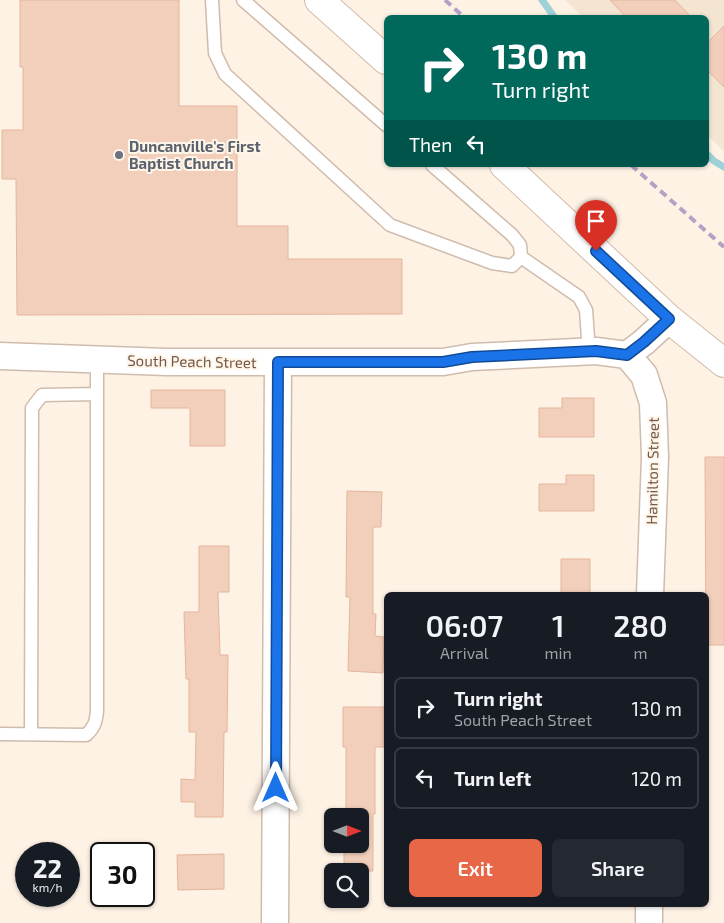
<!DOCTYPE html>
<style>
:root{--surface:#171b24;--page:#242831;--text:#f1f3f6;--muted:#9ea1a6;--line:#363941;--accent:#e86747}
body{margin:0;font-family:"Exo 2",sans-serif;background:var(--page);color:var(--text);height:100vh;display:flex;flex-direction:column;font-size:19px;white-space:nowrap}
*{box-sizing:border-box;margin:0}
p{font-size:16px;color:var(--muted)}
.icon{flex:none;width:28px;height:28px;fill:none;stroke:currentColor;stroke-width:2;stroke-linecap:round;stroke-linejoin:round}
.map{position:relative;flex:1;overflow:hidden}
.side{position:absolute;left:384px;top:592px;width:325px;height:315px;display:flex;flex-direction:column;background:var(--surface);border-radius:8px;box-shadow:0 1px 4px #0004}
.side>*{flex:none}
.guide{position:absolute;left:384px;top:15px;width:325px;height:152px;border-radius:8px;box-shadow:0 1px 4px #0004;background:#00695c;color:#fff;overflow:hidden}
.needle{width:32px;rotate:90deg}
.buttons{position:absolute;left:324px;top:808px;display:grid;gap:10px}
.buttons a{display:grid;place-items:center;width:45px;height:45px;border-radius:8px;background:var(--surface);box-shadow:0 1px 4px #0004;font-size:25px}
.speed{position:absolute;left:15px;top:842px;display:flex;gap:10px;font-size:25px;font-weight:700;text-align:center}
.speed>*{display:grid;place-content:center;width:65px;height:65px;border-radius:50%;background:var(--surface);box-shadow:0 1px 4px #0004;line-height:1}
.speed small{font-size:12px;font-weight:400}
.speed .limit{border:2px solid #111;border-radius:8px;background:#fff;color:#111}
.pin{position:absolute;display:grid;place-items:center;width:42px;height:42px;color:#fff;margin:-51px -21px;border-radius:50% 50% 50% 0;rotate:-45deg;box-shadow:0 0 5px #0007}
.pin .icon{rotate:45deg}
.me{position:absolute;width:55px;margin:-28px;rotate:0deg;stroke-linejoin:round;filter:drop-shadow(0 0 4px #0008)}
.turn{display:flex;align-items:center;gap:18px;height:105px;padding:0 25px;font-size:22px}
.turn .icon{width:65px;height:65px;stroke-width:2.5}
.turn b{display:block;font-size:35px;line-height:42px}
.then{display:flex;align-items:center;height:48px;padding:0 25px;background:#0003;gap:10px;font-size:19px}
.eta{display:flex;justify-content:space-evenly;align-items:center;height:85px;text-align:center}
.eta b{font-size:30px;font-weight:600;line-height:35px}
.button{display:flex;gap:10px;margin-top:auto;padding:10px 25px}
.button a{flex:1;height:58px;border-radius:8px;background:var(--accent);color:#fff;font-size:20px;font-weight:600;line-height:58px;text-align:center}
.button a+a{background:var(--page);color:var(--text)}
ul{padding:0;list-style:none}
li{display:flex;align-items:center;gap:15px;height:62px;margin:0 10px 8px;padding:0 15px;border:2px solid var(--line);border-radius:8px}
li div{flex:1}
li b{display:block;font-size:19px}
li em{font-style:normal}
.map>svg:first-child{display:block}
</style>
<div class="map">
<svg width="724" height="923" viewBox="0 0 724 923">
<rect width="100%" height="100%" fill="#fdf2e4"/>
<!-- residential -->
<path fill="#f4e4d2" d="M 565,0 L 724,0 L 724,151 L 706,134 L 706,18 L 583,17 Z"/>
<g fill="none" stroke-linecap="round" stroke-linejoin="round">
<!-- stream -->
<path stroke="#9ed1d8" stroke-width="7" d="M 542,0 L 555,18
M 706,153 L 714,161 L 724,167"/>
</g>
<!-- building -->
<path fill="#f2cfbb" stroke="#e5b59b" d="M 20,0 L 179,0 L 179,106 L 237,106 L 237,226 L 288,226 L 288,259 L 402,259 L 402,314 L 17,315 L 16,179 L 2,179 L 2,130 L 23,130 L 23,67 L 20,67 Z
M 610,0 L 675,0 L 692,18 L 627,18 Z
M 724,26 L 724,87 L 706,69 L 706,44 Z
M 151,390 L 225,390 L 225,446 L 190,446 L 190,408 L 151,408 Z
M 562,398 L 594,398 L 594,437 L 539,437 L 539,408 L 562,408 Z
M 705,457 L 724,457 L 724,645 L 706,645 Z
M 566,475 L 594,475 L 594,511 L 539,511 L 539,484 L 566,484 Z
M 347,491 L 382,492 L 381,527 L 373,527 L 373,614 L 376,614 L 375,636 L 384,637 L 383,673 L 348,671 L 350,597 L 346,597 Z
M 199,546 L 229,546 L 229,592 L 218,592 L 220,655 L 228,655 L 227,732 L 224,732 L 223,817 L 195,817 L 195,802 L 181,802 L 181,779 L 195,780 L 196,732 L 189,732 L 189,679 L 186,679 L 184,612 L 199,612 Z
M 561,559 L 590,559 L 590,593 L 561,593 Z
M 343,707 L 384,707 L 384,747 L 375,747 L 375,814 L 373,814 L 373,871 L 344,871 L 344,844 L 360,844 L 360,816 L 346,816 L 346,747 L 343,747 Z
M 224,854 L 224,889 L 178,890 L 177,855 Z"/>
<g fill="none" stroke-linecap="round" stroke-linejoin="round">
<!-- lane casing -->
<g stroke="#d0bcad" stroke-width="15">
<path id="lane" d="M 212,0 L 215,53 L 225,74 L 390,225 L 492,263 L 512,266 L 521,257 L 520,245 L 512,235 L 432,165
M 243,0 L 386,125
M 521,257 L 579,297 L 586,310 L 589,352
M 0,734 L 86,735 C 94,728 96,722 97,711 L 97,359
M 31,734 L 32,408 L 42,395 L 97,394"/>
</g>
<!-- street casing -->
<g stroke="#d0bcad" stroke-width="29">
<path id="street" d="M 627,355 L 644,375 L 653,403 L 655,457 L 650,595
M 0,356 L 167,362 L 443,362 L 472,357 L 596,351 L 627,355 L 644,342 L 669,319
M 649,905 L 649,923
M 275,923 L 278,362"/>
</g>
<!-- secondary casing -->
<g stroke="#d3bbaa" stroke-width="30">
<path id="secondary" d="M 319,0 L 386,60
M 504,165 L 669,319 L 724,363"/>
</g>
<!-- lane -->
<use href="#lane" stroke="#fff" stroke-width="12"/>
<!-- street -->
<use href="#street" stroke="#fff" stroke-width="26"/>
<!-- secondary -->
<use href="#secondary" stroke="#fff" stroke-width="28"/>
<!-- rail -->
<path stroke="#b4a2c6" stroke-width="4" stroke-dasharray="8 5" stroke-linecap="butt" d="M 445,0 L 465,18
M 631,165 L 724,247"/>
</g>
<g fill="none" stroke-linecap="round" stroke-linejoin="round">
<!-- route casing -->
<g stroke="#114b97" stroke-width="12">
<path id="route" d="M 276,788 L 278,362 L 443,362 L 472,357 L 596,351 L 627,355 L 644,342 L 669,319 L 596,251"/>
</g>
<!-- route -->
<use href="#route" stroke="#1a73e8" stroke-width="9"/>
</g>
<!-- markers -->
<circle fill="#6b7280" stroke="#fff6ea" stroke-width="2" cx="119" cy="155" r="5"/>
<g text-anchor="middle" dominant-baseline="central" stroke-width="4" stroke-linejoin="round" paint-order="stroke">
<!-- worship labels -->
<g font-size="15" font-weight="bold" fill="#5b616d" stroke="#fff6ea" text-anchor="start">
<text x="129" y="146">Duncanville's First<tspan x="129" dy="17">Baptist Church</tspan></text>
</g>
<!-- street labels -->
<g font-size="15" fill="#755849" stroke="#fff6ea">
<text transform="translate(192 361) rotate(1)">South Peach Street</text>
<text transform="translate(652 471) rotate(-89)">Hamilton Street</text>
</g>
</g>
</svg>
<div class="buttons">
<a><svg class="needle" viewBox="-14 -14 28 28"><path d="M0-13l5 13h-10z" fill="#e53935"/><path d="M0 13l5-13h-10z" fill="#9ea1a6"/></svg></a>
<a><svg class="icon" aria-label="search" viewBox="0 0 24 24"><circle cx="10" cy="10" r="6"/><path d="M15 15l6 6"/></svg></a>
</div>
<div class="speed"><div>22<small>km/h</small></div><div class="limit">30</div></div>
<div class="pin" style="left:596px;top:251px;background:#d93025"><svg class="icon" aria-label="arrive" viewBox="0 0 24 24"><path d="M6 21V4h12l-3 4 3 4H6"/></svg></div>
<svg class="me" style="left:276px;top:788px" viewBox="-20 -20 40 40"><path d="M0-17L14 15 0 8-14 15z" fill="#1a73e8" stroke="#fff" stroke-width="4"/></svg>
<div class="guide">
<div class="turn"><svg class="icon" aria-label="right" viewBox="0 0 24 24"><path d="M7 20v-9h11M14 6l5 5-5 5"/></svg><div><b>130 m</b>Turn right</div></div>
<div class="then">Then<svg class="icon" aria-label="left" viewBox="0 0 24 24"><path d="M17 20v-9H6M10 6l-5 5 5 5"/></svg></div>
</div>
<section class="side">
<div class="eta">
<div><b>06:07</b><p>Arrival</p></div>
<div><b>1</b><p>min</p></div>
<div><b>280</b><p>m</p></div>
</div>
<ul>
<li><svg class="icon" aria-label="right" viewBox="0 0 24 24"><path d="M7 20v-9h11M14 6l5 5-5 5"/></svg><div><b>Turn right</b><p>South Peach Street</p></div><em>130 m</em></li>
<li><svg class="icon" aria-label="left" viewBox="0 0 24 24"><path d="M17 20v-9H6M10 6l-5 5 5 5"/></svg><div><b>Turn left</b></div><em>120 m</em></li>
</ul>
<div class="button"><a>Exit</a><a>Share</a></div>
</section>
</div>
